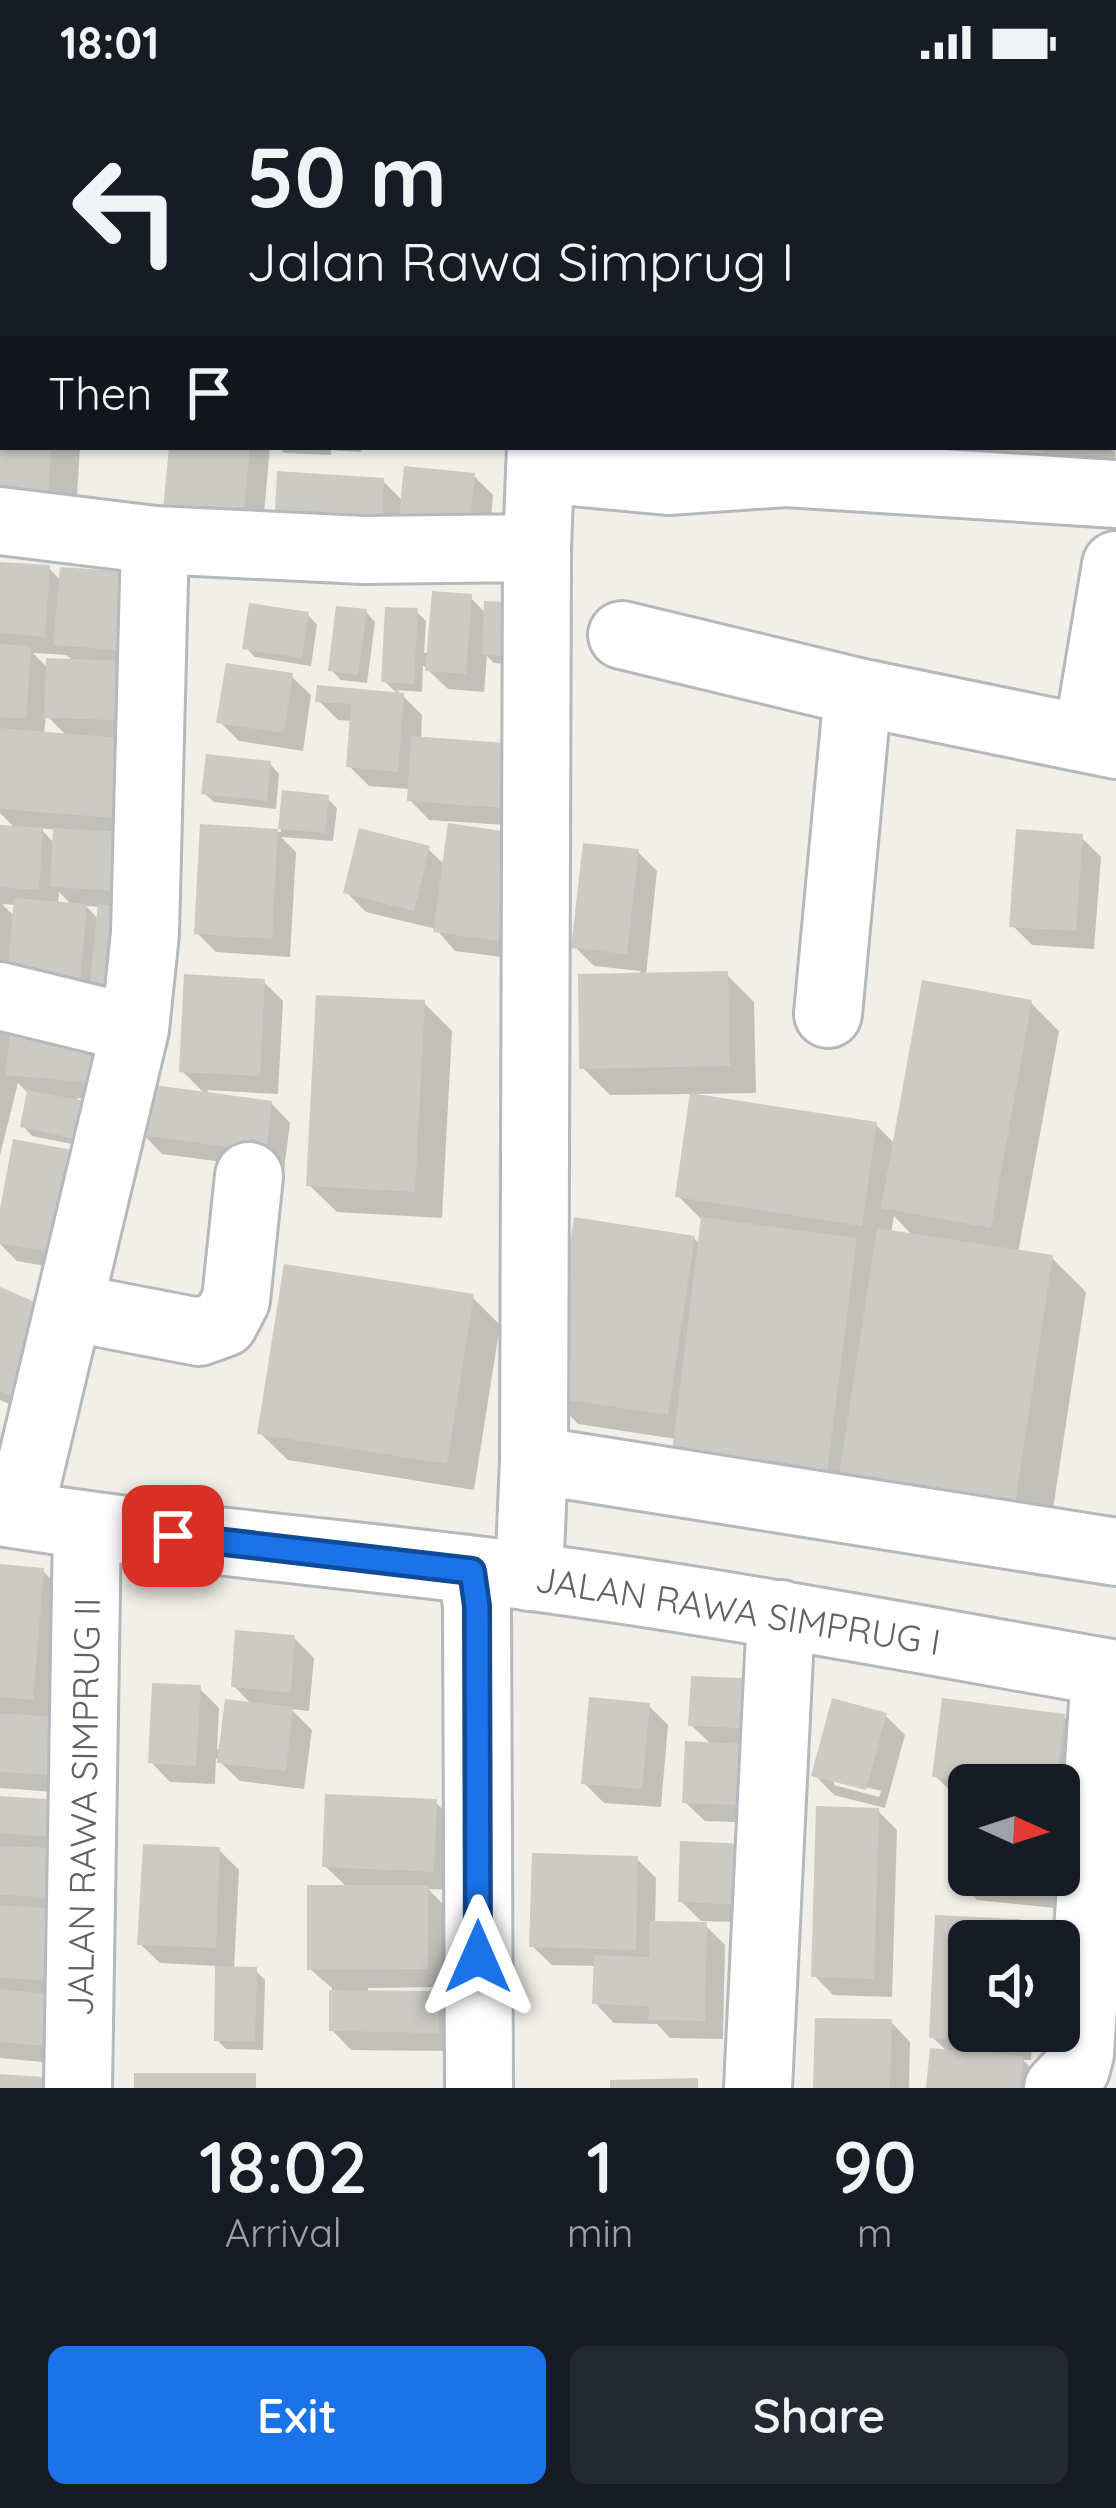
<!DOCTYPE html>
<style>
:root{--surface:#171b24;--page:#242831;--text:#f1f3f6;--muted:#9ea1a6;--accent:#1a73e8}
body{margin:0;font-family:Quicksand,sans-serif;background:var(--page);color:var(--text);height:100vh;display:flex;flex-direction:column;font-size:45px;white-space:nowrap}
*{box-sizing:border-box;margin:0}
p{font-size:39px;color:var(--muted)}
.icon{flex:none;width:66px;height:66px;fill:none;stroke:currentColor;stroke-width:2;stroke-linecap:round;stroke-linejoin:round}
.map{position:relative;height:2004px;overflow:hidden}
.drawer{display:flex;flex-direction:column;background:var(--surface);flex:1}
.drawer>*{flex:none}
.top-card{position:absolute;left:0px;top:0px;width:1116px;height:366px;box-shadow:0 3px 9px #0004;background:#171b24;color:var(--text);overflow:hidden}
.needle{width:78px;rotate:93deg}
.controls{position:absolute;left:948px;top:1680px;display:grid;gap:24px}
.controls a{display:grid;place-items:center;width:132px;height:132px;border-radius:18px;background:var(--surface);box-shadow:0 3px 9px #0004;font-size:60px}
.pin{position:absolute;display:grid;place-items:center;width:102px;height:102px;color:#fff;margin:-51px;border-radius:24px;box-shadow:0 6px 18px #0006}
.me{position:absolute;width:132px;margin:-66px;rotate:0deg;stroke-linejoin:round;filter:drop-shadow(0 0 9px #0008)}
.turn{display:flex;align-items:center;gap:42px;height:252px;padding:0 48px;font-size:54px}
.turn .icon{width:156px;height:156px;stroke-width:2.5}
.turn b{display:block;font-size:84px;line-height:102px}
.then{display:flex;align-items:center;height:114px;padding:0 48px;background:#0003;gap:24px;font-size:45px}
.eta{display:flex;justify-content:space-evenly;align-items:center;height:204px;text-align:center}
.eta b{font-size:72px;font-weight:600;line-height:84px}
.button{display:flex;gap:24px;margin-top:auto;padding:24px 48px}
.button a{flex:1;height:138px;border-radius:18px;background:var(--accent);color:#fff;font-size:48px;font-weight:600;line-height:138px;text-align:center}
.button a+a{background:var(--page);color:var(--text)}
.status{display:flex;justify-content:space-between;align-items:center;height:84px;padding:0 60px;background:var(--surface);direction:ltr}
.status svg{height:33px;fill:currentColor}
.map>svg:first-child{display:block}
</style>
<div class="status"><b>18:01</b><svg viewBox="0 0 49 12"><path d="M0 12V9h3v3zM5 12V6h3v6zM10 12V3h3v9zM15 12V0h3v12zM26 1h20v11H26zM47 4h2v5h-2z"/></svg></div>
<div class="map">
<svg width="1116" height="2004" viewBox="0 0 1116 2004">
<rect width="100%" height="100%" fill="#f1efe8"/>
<!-- shadow -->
<path fill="#0003" fill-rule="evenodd" d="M 0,0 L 209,0 L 3,3 L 3,22 Z
M 425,0 L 498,0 L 425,3 Z
M 705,0 L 753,0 L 768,3 L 705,3 Z
M 954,0 L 1035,0 L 953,3 Z
M 1113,15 L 1116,15 L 1116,134 L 1113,131 Z
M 0,85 L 3,86 L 3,363 L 80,363 L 75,446 L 0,441 Z
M 1113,219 L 1116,222 L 1116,282 L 1113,282 Z
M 1113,328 L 1116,382 L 1059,418 L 990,363 L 1113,363 Z
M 172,363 L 270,363 L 260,473 Z
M 279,363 L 361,363 L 361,368 L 331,366 L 331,371 L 284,369 Z
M 474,392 L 493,411 L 487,477 L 296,464 L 383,397 L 403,417 Z
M 0,481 L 49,484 L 61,497 L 147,492 L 150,949 L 0,902 L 0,744 L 16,745 L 0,729 ZM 33,569 L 67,571 L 74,578 L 48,584 ZM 46,631 L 67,652 L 44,650 ZM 40,744 L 56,746 L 55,760 ZM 59,808 L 72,821 L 58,820 ZM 2,820 L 16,821 L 15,833 ZM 86,822 L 100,823 L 99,836 Z
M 470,513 L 534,580 L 494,579 L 487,572 L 484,608 L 448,605 L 423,581 L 422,608 L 397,606 L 422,631 L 421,656 L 505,662 L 520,742 L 429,736 L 410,716 L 410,705 L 369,702 L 349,682 L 353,637 L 338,636 L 318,616 L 399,611 L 384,597 L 416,527 L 426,537 L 424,569 L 429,569 Z
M 366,528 L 375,538 L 367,599 L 341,596 L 331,586 Z
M 308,531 L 317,541 L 311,582 L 255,573 L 246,564 Z
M 291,592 L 311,611 L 303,667 L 239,657 L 220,638 Z
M 270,680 L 279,690 L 276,725 L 214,718 L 204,709 Z
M 285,710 L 327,714 L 337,724 L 333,757 L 281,753 L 296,768 L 290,873 L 216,868 L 197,849 L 202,743 L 281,748 Z
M 514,752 L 518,875 L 455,867 L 436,845 L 366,828 L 346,808 L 428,765 L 445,781 Z
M 1081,753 L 1101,773 L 1094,865 L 1032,861 L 1013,842 Z
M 638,768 L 657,787 L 646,891 L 726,890 L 754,918 L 756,1009 L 697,1010 L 696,1013 L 875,1040 L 896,1061 L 1031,919 L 1059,947 L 1018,1169 L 1052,1174 L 1086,1208 L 1048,1458 L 676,1355 L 578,1340 L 551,1312 L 694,1154 L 701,1162 L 704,1138 L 678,1112 L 693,1010 L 610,1011 L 582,983 L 641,887 L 594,882 L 574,862 ZM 894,1132 L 914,1153 L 891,1149 Z
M 264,898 L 283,917 L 278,1010 L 208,1006 L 207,1011 L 271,1019 L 290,1039 L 284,1086 L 162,1070 L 143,1050 L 206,1011 L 182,987 Z
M 424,919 L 452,947 L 442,1134 L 337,1128 L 309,1101 Z
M 0,935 L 97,954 L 112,1017 L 77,1014 L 76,1018 L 107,1067 L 32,1052 L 23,1042 L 29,1010 L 18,999 L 0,1071 Z
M 15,1059 L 72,1187 L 17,1177 L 0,1160 Z
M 0,1206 L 40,1333 L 0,1316 Z
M 472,1213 L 500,1241 L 474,1406 L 288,1376 L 260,1349 Z
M 0,1483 L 43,1487 L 62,1506 L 83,1710 L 0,1704 Z
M 294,1554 L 314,1574 L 309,1627 L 291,1625 L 312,1646 L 304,1705 L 240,1697 L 216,1674 L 215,1700 L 170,1698 L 151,1678 L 199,1604 L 219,1624 L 217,1665 L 221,1666 L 253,1622 L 234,1602 Z
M 766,1598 L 781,1740 L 705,1737 L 685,1718 L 712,1661 L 691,1641 Z
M 649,1622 L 668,1641 L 661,1723 L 604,1719 L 584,1699 Z
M 885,1631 L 905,1651 L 885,1724 L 834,1711 L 815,1691 ZM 834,1695 L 881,1707 L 879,1713 L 834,1701 Z
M 1064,1633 L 1083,1652 L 1073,1726 L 1059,1724 L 1059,1701 L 969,1701 L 969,1713 L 955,1711 L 935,1692 Z
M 0,1715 L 75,1719 L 64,1980 L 0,1974 Z
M 435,1718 L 455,1737 L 452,1806 L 428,1805 L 446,1823 L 446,1903 L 368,1904 L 368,1910 L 438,1910 L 457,1929 L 457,1967 L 351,1966 L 332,1946 L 332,1904 L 310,1885 L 348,1804 L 325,1782 Z
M 969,1726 L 969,1791 L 1059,1791 L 1059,1741 L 1072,1754 L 1064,1825 L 977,1816 L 957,1797 Z
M 878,1727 L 897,1746 L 892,1913 L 833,1911 L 814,1891 Z
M 683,1760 L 765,1839 L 701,1837 L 725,1861 L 723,1955 L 670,1954 L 657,1940 L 614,1939 L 595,1919 L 596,1882 L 552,1881 L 532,1862 L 637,1775 L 656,1794 L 655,1840 L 705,1841 L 681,1817 Z
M 219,1766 L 239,1786 L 234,1885 L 255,1886 L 265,1896 L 263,1966 L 226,1965 L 217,1956 L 218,1882 L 160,1879 L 140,1860 Z
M 938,1834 L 1018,1838 L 1037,1857 L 969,1857 L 969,1947 L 1033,1947 L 1031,1976 L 1023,1976 L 1041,1994 L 1040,2004 L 929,2004 L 948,1968 L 932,1953 Z
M 891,1938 L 910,1958 L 909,2004 L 816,2004 Z"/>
<!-- building -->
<path fill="#cccac5" d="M 0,363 L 51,363 L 48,420 L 0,417 Z
M 169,363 L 250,363 L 241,455 L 161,447 Z
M 987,363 L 1045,363 L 1040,400 L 983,391 Z
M 404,382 L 475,389 L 468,459 L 397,451 Z
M 277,387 L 384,394 L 381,452 L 274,446 Z
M 0,478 L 50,481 L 45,553 L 0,549 Z
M 60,483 L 148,489 L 141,568 L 53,561 Z
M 432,507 L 472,510 L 466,590 L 425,587 Z
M 484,517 L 527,519 L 526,572 L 482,571 Z
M 249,519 L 309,528 L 302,574 L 242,565 Z
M 336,522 L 367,525 L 358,591 L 328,587 Z
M 385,523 L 418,524 L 414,600 L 381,598 Z
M 0,560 L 31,562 L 26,635 L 0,633 Z
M 46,574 L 148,578 L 146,637 L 44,634 Z
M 226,579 L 293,589 L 284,649 L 216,639 Z
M 317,601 L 404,609 L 398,688 L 346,683 L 351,620 L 315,618 Z
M 0,644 L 145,656 L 139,736 L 0,725 Z
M 411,652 L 506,659 L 502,724 L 407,717 Z
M 206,670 L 271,677 L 267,717 L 201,710 Z
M 282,706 L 329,711 L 325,749 L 278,745 Z
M 448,739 L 515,749 L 499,857 L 433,848 Z
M 200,740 L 278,745 L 272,855 L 194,850 Z
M 0,741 L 43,744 L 39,806 L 0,803 Z
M 53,744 L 144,749 L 141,808 L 50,803 Z
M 359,744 L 430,762 L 414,827 L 343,809 Z
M 1016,745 L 1083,750 L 1076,847 L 1009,843 Z
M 583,759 L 639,765 L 627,870 L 571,864 Z
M 14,814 L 87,820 L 79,911 L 6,905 Z
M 98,820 L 142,824 L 132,931 L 87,927 Z
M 728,887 L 730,982 L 579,985 L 578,890 Z
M 184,890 L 265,895 L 260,992 L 179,988 Z
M 922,896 L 1032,916 L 991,1144 L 881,1124 Z
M 316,911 L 425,916 L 415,1108 L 306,1102 Z
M 11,943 L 99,952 L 94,999 L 5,991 Z
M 146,1000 L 272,1017 L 266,1068 L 140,1051 Z
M 27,1006 L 106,1021 L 99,1060 L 20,1043 Z
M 690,1009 L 877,1038 L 862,1142 L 675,1113 Z
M 13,1055 L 72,1066 L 53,1169 L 0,1159 L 0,1125 Z
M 574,1133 L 695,1152 L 668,1331 L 547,1313 Z
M 701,1133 L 857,1154 L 825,1404 L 670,1384 Z
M 877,1144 L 1053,1171 L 1014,1426 L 838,1398 Z
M 284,1180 L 474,1210 L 447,1380 L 257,1350 Z
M 0,1203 L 57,1227 L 20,1316 L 0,1307 Z
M 0,1480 L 44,1484 L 33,1616 L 0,1613 Z
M 235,1546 L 295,1551 L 291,1609 L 231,1603 Z
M 691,1592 L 767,1595 L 764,1645 L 688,1642 Z
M 152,1599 L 201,1601 L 196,1682 L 148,1679 Z
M 589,1613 L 650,1619 L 642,1705 L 581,1700 Z
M 832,1614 L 887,1629 L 866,1706 L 811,1692 Z
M 942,1614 L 1065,1630 L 1056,1701 L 996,1701 L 932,1693 Z
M 225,1615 L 293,1623 L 286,1687 L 217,1679 Z
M 0,1629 L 68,1634 L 64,1692 L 0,1688 Z
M 685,1657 L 765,1661 L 763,1722 L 682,1719 Z
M 325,1710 L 437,1715 L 434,1788 L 322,1783 Z
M 0,1712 L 77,1717 L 74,1755 L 0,1749 Z
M 816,1722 L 879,1724 L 874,1895 L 811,1893 Z
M 962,1722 L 969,1723 L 969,1791 L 1047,1791 L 1046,1807 L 954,1798 Z
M 680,1757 L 749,1760 L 746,1821 L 678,1818 Z
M 143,1760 L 220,1763 L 216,1864 L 137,1861 Z
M 0,1762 L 49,1764 L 48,1813 L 0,1811 Z
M 532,1769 L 638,1772 L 636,1866 L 529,1863 Z
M 307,1801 L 428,1801 L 428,1885 L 307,1886 Z
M 0,1821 L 49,1824 L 44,1896 L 0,1894 Z
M 935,1831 L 1020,1835 L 1018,1857 L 969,1857 L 969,1947 L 1014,1947 L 1013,1958 L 929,1954 Z
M 650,1837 L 707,1838 L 705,1937 L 648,1936 L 649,1922 L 592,1920 L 594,1871 L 649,1873 Z
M 215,1882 L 257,1883 L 255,1958 L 214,1957 Z
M 0,1905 L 50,1910 L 45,1962 L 0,1958 Z
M 329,1906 L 439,1907 L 439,1949 L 329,1947 Z
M 815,1934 L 892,1935 L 890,2004 L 813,2004 Z
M 930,1964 L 1023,1972 L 1020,2004 L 926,2004 Z
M 134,1989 L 256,1989 L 256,2004 L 134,2004 Z
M 0,1990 L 73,1995 L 72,2004 L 0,2004 Z
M 698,1994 L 698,2004 L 610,2004 L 610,1996 Z"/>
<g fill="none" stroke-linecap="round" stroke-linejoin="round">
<!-- minor casing -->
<g stroke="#b5b8bc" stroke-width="72">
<path id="minor" d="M 561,3 L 561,0
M 1113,125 L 1116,125
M 540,385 L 668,397 L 786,389 L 1116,410
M 0,437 L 155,456 L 363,466 L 537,464
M 622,551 L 858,608 L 1116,661
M 1087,655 L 1116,481
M 0,912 L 135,945
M 828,930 L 858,608
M 69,1223 L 199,1248 L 224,1239 L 236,1216 L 249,1092
M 534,1376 L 1116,1468
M 0,1428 C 177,1456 355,1470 533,1493 C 728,1519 922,1556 1116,1590
M 19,1431 L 135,945 L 145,849 L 155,456
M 472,1487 L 477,1522 L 479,2004
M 529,1493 L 534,1376 L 537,464 L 541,363
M 78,2004 L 87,1442
M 758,2004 L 781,1530
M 1058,2004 L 1076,1985 L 1080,1970 L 1105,1588"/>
</g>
<!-- minor -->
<use href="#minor" stroke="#fff" stroke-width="66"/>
</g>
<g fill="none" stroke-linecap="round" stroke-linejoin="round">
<!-- route casing -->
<g stroke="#114b97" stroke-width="30">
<path id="route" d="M 173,1452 L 472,1487 L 477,1522 L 478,1873"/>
</g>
<!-- route -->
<use href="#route" stroke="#1a73e8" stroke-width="21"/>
</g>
<g text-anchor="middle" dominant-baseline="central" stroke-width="9" stroke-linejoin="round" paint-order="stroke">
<!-- street labels -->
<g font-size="36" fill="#5f6368" stroke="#fff">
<text transform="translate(738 1526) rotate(9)">JALAN RAWA SIMPRUG I</text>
<text transform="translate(83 1723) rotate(-89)">JALAN RAWA SIMPRUG II</text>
</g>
</g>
</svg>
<div class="controls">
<a><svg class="needle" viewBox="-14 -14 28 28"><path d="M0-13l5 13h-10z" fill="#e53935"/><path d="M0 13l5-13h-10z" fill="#9ea1a6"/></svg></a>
<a><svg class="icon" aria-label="sound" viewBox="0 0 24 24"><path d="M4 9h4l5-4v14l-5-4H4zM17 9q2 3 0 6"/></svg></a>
</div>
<div class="pin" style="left:173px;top:1452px;background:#d93025"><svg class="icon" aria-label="arrive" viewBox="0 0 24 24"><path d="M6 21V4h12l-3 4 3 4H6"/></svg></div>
<svg class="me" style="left:478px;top:1873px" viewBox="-20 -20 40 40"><path d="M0-17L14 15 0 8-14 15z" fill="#1a73e8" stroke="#fff" stroke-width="4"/></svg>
<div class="top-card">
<div class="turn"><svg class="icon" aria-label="left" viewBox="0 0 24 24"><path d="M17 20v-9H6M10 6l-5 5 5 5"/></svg><div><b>50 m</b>Jalan Rawa Simprug I</div></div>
<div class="then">Then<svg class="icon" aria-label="arrive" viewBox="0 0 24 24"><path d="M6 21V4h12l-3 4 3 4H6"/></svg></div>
</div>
</div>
<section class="drawer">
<div class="eta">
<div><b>18:02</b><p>Arrival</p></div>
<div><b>1</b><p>min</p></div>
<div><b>90</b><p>m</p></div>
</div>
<div class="button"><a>Exit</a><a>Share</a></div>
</section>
